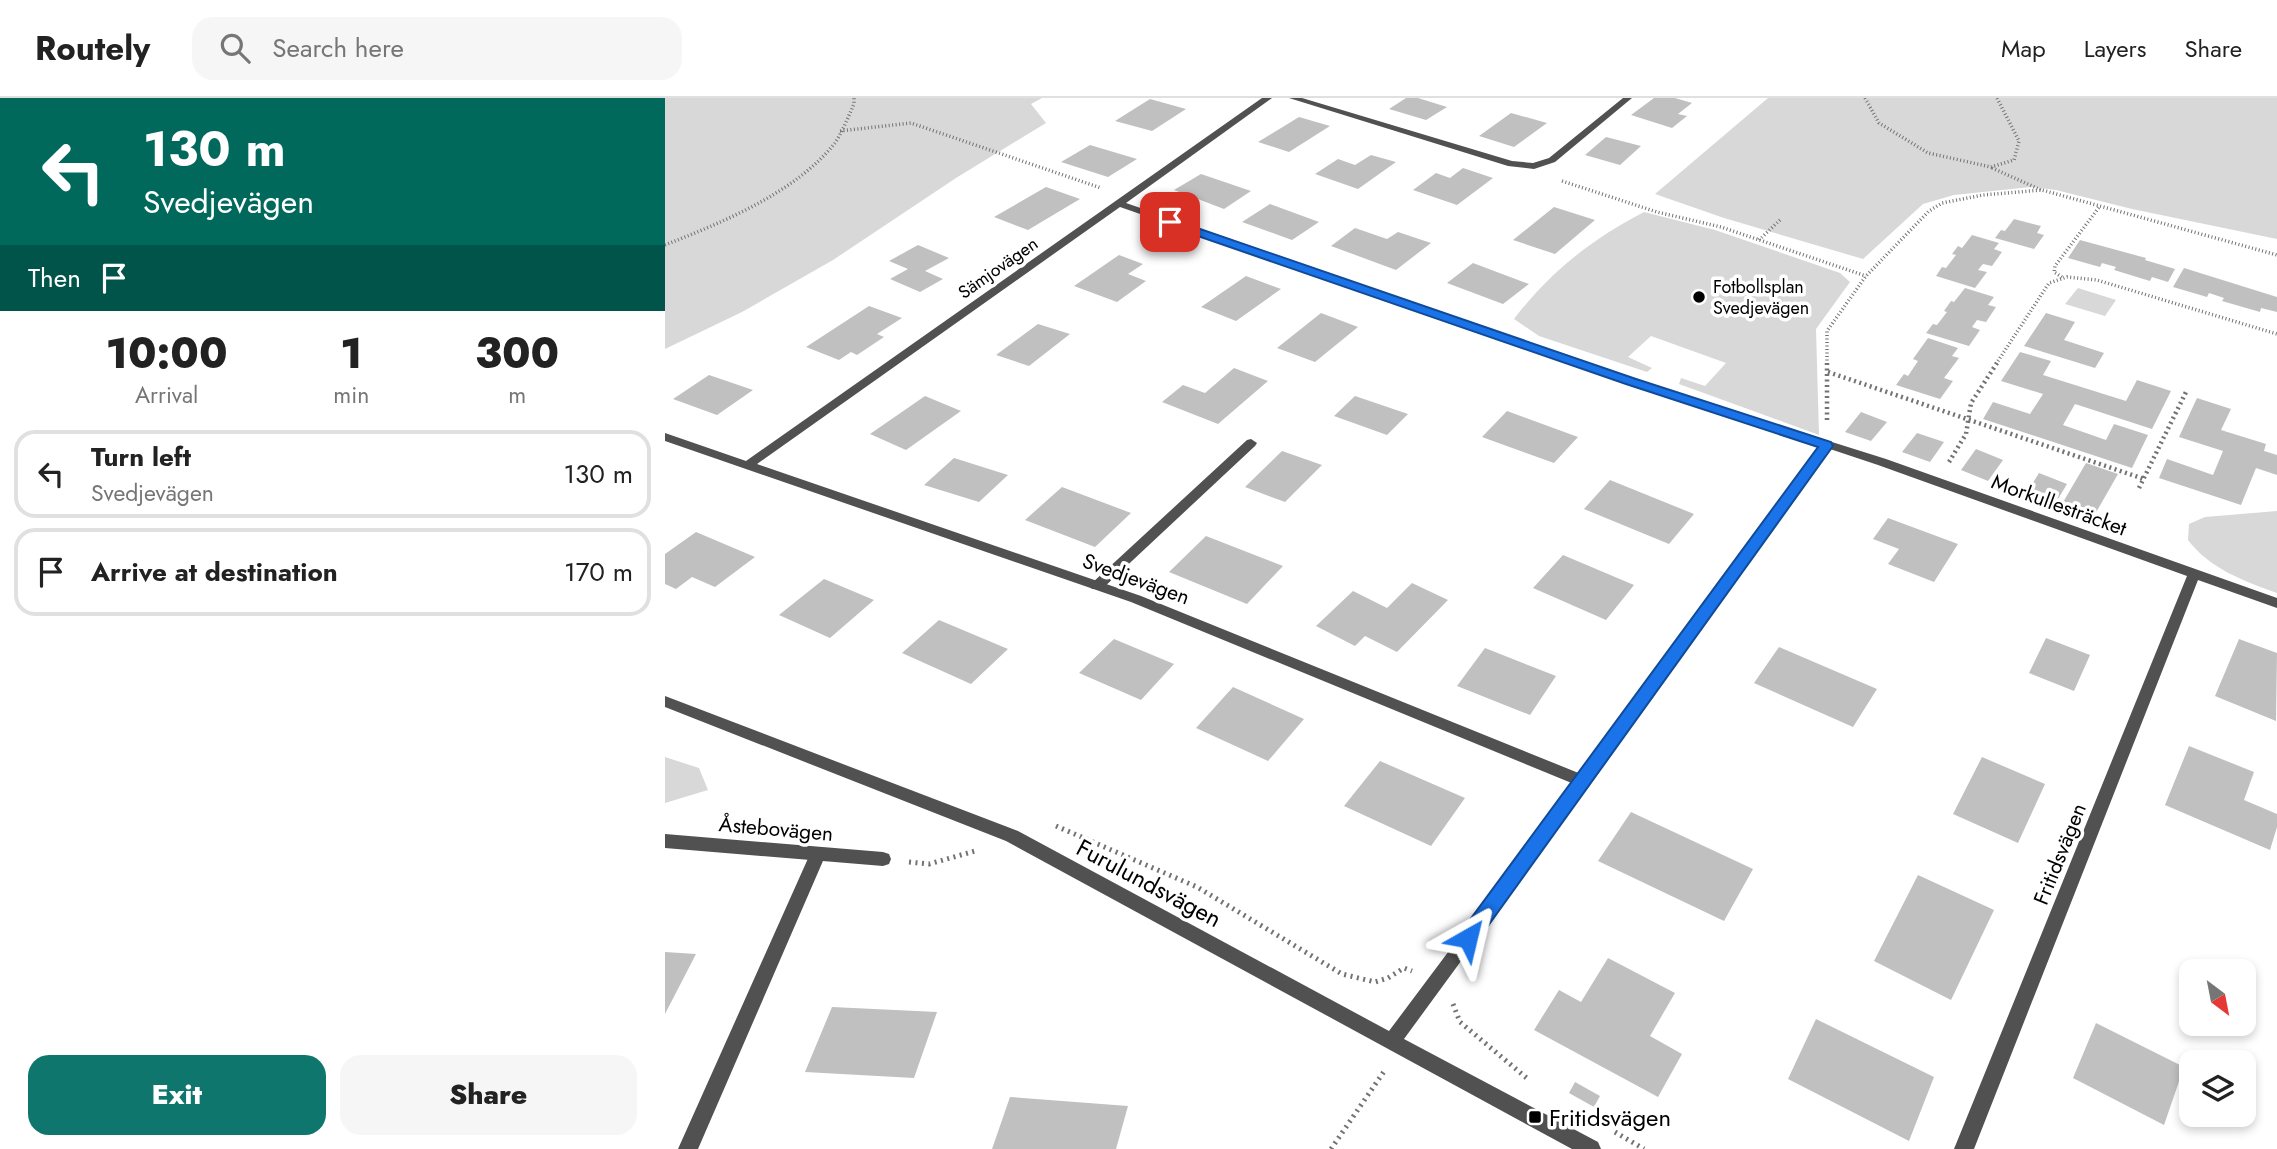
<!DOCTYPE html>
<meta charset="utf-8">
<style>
:root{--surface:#fff;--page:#f6f6f6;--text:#222;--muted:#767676;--line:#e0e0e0;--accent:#0f766e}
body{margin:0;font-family:Jost,sans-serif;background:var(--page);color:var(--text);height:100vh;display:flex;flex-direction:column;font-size:26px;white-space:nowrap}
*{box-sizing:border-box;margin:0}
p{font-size:23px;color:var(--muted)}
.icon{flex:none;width:38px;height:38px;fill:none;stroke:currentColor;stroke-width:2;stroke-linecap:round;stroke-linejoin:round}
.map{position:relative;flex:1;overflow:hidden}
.side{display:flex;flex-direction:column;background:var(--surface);width:665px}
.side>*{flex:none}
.hud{background:#00695c;color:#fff;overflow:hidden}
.needle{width:46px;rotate:148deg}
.controls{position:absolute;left:1514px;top:861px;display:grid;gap:14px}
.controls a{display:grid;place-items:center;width:77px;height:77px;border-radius:14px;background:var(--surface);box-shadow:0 4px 10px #0003;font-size:35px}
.pin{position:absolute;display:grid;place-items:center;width:60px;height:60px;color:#fff;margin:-30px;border-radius:14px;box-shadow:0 4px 10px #0006}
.me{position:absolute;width:77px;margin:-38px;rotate:37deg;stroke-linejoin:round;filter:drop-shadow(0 0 5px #0008)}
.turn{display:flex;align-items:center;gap:24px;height:147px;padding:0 28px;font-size:32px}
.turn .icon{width:91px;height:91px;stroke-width:2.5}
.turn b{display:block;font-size:49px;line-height:60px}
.then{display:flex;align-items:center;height:66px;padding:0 28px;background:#0003;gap:14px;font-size:26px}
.eta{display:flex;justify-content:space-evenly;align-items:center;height:119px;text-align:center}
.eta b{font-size:42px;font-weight:800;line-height:49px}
.button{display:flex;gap:14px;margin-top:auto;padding:14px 28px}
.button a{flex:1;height:80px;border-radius:21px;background:var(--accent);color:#fff;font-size:28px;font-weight:800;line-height:80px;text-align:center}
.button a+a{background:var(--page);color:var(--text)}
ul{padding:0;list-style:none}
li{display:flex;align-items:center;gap:21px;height:88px;margin:0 14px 10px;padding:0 14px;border:4px solid var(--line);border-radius:21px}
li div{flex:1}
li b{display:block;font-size:26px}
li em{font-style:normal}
header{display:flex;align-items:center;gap:42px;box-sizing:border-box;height:98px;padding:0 35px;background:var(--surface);border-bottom:2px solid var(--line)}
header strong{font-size:33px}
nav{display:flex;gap:38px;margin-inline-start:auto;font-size:24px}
.search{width:490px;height:63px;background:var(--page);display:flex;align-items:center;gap:18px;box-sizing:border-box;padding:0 24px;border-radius:21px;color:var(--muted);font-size:26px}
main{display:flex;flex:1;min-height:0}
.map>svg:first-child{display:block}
</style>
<header>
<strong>Routely</strong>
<div class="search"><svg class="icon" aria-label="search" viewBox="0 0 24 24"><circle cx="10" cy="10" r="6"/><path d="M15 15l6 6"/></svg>Search here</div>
<nav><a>Map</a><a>Layers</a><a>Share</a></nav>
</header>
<main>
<section class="side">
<div class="hud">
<div class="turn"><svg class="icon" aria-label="left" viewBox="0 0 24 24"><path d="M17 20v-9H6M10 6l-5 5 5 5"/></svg><div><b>130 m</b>Svedjevägen</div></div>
<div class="then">Then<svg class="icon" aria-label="arrive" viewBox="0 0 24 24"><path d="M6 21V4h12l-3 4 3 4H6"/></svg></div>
</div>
<div class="eta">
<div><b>10:00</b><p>Arrival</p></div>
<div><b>1</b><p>min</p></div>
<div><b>300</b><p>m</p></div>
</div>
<ul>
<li><svg class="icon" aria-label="left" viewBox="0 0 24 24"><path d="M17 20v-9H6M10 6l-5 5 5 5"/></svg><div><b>Turn left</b><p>Svedjevägen</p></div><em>130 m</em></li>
<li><svg class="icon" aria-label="arrive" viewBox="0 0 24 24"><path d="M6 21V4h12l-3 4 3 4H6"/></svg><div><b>Arrive at destination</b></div><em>170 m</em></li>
</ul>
<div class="button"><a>Exit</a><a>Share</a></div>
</section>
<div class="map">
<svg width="1612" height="1051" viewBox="0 0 1612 1051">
<rect width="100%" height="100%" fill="#fff"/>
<!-- green -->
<path fill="#d8d8d8" d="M 0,0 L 377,0 L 366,6 L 381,25 L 291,80 L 168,162 L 77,214 L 0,251 Z
M 1103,0 L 1612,0 L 1612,141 L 1467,111 L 1391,92 L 1366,89 L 1289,97 L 1258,106 L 1198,161 L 1059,120 L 990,96 Z
M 979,114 L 1050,132 L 1175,175 L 1185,184 L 1151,231 L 1154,337 L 1014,286 L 1016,280 L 1040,288 L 1061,265 L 986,238 L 963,259 L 987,270 L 982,274 L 874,238 L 849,221 C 885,174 927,141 979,114 Z
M 1413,190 L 1451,202 L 1440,218 L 1400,206 Z
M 1612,413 L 1612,495 C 1579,483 1545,471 1523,442 L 1524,426 L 1540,419 Z
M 0,659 L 34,670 L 43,692 L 0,705 Z"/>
<!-- building -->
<path fill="#c0c0c0" d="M 741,0 L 753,0 L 782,9 L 761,22 L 724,11 Z
M 989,0 L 1010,0 L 1027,5 L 1013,16 L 1022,18 L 1007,30 L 966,17 Z
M 485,1 L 521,11 L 487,33 L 450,23 Z
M 846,15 L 882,25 L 849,49 L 814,38 Z
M 634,19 L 665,28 L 624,54 L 593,44 Z
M 941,39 L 976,48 L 955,67 L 920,57 Z
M 425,47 L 472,61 L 443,79 L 396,64 Z
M 706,57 L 731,64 L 693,91 L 650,76 L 673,61 L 690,67 Z
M 798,70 L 828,80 L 792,107 L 748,92 L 771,75 L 785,80 Z
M 536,76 L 586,93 L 559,111 L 509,92 Z
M 381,89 L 415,101 L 363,132 L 329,119 Z
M 605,106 L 654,124 L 627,142 L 577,124 Z
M 889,109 L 930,122 L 890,156 L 848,142 Z
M 1349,121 L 1376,128 L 1372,135 L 1379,137 L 1369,151 L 1330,140 L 1336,132 L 1340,133 Z
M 690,130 L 722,141 L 733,134 L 766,145 L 731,172 L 666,148 Z
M 1307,137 L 1334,145 L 1329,151 L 1337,154 L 1327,168 L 1318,166 L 1313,172 L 1322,174 L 1310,190 L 1271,178 L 1277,169 L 1281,170 L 1291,157 L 1287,156 L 1293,148 L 1297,150 Z
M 1415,142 L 1481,160 L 1480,162 L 1510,171 L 1503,184 L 1487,179 L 1485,183 L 1449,172 L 1451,169 L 1437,165 L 1435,169 L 1403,160 Z
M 253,147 L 284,160 L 260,173 L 278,181 L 255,194 L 225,181 L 243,171 L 224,163 Z
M 454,157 L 478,166 L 463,176 L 481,183 L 452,204 L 409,188 Z
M 808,165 L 864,186 L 838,206 L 782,185 Z
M 1519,170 L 1612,199 L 1612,214 L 1596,210 L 1595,214 L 1557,203 L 1559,200 L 1544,195 L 1542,199 L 1508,189 Z
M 581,178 L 616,191 L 571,223 L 536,209 Z
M 1300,190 L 1329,199 L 1323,207 L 1331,209 L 1321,224 L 1312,222 L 1307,229 L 1315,232 L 1304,248 L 1261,235 L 1268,226 L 1272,227 L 1282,214 L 1279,213 L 1286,203 L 1289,204 Z
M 204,208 L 237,220 L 212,236 L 219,239 L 192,257 L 186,254 L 174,262 L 141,249 Z
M 656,215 L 693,229 L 650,264 L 612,250 Z
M 1381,215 L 1410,224 L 1399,242 L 1439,255 L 1430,270 L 1359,248 Z
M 373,226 L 405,236 L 364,268 L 331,257 Z
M 1263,240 L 1293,250 L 1287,258 L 1294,260 L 1279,280 L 1288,283 L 1275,301 L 1231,287 L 1239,276 L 1243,278 L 1253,263 L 1248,261 Z
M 1355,254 L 1386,263 L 1378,277 L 1461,303 L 1472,282 L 1506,293 L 1487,331 L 1410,306 L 1398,327 L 1441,342 L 1449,326 L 1483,337 L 1467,370 L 1318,321 L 1328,304 L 1365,316 L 1378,296 L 1336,283 Z
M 569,270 L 603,283 L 553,326 L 497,304 L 518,287 L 540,295 Z
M 44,277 L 88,292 L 52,317 L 8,301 Z
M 260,298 L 296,313 L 241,352 L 205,336 Z
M 690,298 L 743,316 L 722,337 L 669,318 Z
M 1532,300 L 1566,311 L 1556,332 L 1601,346 L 1599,353 L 1612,357 L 1612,377 L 1591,370 L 1576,407 L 1494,380 L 1502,361 L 1548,377 L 1558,353 L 1514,339 Z
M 842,313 L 913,339 L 889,365 L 817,339 Z
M 1196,314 L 1222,324 L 1206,343 L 1180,334 Z
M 1252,335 L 1279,344 L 1265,364 L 1237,354 Z
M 1311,351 L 1338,362 L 1323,383 L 1296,372 Z
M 617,353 L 657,367 L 620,404 L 580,389 Z
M 289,360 L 343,377 L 314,404 L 259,387 Z
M 1421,365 L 1453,376 L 1429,418 L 1397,406 Z
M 1374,375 L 1402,386 L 1390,406 L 1361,396 Z
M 945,382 L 1029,416 L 1004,446 L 919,411 Z
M 397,389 L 466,415 L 430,449 L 360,422 Z
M 1223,420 L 1293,446 L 1269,484 L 1223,466 L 1234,451 L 1208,441 Z
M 31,434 L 90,459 L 50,489 L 27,479 L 11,491 L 0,486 L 0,456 Z
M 541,438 L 618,468 L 582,506 L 504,474 Z
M 898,457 L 969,487 L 941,522 L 868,490 Z
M 159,481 L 209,502 L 165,540 L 114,517 Z
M 747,485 L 783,502 L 732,554 L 700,538 L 690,548 L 651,528 L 688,493 L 722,510 Z
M 274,522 L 343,551 L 306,586 L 237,555 Z
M 1381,540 L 1425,557 L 1409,593 L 1364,575 Z
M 449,541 L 509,566 L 476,602 L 414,575 Z
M 1574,541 L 1612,555 L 1611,623 L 1550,598 Z
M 1114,549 L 1212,591 L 1188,629 L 1089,585 Z
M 820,550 L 891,578 L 865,617 L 792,588 Z
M 568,589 L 639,621 L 603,663 L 531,630 Z
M 1524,648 L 1589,674 L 1579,702 L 1612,716 L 1612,729 L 1605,752 L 1500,707 Z
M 1317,659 L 1380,686 L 1353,745 L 1288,716 Z
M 715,663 L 800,700 L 766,748 L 679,708 Z
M 966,714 L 1088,771 L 1059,823 L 933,763 Z
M 1253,777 L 1329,812 L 1286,902 L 1209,863 Z
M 0,854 L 31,856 L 0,916 Z
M 943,860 L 1010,895 L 985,938 L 1017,956 L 993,999 L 869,932 L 894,892 L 916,904 Z
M 167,909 L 272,914 L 249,980 L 140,974 Z
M 1151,921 L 1269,979 L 1244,1043 L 1123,981 Z
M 1431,925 L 1519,969 L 1499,1027 L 1408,980 Z
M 910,984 L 935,998 L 929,1009 L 904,995 Z
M 345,999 L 463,1008 L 451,1051 L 327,1051 Z"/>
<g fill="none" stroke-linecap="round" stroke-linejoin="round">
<!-- path-far2 -->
<path stroke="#737373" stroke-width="3.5" stroke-dasharray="1 2.5" stroke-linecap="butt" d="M 1200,0 L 1214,25 L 1263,55 L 1326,69 L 1349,62 L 1354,43 L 1332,0
M 175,33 L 246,25 L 436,90
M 1327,70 L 1376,92
M 897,83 L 992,114 L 1056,129 L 1201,178
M 1094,142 L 1115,122
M 0,147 C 58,124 130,95 170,45 C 178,33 183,19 189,6 L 189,0
M 1397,179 L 1389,174 L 1390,168 L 1435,108
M 1162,266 L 1162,233 L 1201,178 L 1264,113 L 1277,105 L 1318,97 L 1377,92 L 1612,157
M 1331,266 L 1384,185 L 1402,179 L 1432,182 L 1612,236"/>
<!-- path-far1 -->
<path stroke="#737373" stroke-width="4.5" stroke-dasharray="2 3.5" stroke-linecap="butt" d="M 1162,265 L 1162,322
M 1163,274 L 1479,381
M 1284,364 L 1301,336 L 1306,305 L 1332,265
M 1474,390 L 1521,294"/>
<!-- path -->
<path stroke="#737373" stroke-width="5" stroke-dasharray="2 4.5" stroke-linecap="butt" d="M 391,728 L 532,789 L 677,876 L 710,884 L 723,880 L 739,870 L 747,873
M 244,764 L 264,766 L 310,753
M 788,906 L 795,924 L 864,982
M 950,1034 L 979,1051
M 666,1051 L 720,972"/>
<!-- lane -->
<path fill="#515151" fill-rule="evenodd" d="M 586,341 L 592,345 L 590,348 L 437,491 L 427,491 L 425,488 L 427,485 L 582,342 Z
M 153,749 L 159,751 L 161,756 L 33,1051 L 13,1051 L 145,756 L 147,751 Z"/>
<!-- street -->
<path fill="#515151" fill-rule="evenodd" d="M 597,0 L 607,0 L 461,105 L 995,290 L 1221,361 L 1612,500 L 1612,510 L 1533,482 L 1309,1051 L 1289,1051 L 1522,478 L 1213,367 L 1165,351 L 924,688 L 739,941 L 933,1044 L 936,1051 L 907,1051 L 341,743 L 0,609 L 0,598 L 353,733 L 724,933 L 909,686 L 466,504 L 0,343 L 0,335 L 81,363 ZM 455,109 L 987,294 L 1155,348 L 916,676 L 476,498 L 92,366 Z
M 624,0 L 637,0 L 847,63 L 868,65 L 884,60 L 958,0 L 967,0 L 890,64 L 869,71 L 843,68 Z
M 0,736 L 218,754 L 224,756 L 226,761 L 224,766 L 218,768 L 0,750 Z"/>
</g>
<!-- route -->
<path fill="#1a73e8" stroke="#114b97" stroke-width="2" d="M 501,122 L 509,122 L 971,281 L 1166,344 L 1168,348 L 810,846 L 803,848 L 796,846 L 794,840 L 796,834 L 1153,349 L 961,286 L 501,127 Z"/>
<!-- markers -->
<g fill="#000" stroke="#fff" stroke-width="2.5">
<circle cx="1034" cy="199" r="7"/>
<rect x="863" y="1012" width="14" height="14" rx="3.5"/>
</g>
<g text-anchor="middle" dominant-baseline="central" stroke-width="7" stroke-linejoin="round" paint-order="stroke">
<!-- far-street labels -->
<g font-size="18" fill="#000" stroke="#fff">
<text transform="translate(333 170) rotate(-35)">Sämjovägen</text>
</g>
<!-- far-poi labels -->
<g font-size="18" fill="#000" stroke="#fff" text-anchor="start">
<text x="1048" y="189">Fotbollsplan<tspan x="1048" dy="21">Svedjevägen</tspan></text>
</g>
<!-- street labels -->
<g font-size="21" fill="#000" stroke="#fff">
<text transform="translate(1394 407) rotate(20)">Morkullesträcket</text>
<text transform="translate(471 481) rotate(20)">Svedjevägen</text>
<text transform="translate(111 731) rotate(5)">Åstebovägen</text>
<text transform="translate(1395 756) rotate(-68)">Fritidsvägen</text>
</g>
<!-- near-street labels -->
<g font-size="24" fill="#000" stroke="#fff">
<text transform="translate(484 785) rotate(28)">Furulundsvägen</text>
</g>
<!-- near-poi labels -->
<g font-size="24" fill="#000" stroke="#fff" text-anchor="start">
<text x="884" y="1019">Fritidsvägen</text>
</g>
</g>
</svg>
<div class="controls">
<a><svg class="needle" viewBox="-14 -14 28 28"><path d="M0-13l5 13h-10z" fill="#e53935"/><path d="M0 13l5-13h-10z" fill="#767676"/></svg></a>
<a><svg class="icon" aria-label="layers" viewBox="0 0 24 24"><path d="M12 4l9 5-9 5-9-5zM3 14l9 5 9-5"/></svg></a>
</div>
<div class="pin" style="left:505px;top:124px;background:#d93025"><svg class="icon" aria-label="arrive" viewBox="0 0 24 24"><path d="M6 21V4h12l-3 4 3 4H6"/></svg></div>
<svg class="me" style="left:803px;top:840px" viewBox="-20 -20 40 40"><path d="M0-17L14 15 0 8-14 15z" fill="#1a73e8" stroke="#fff" stroke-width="4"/></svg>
</div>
</main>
